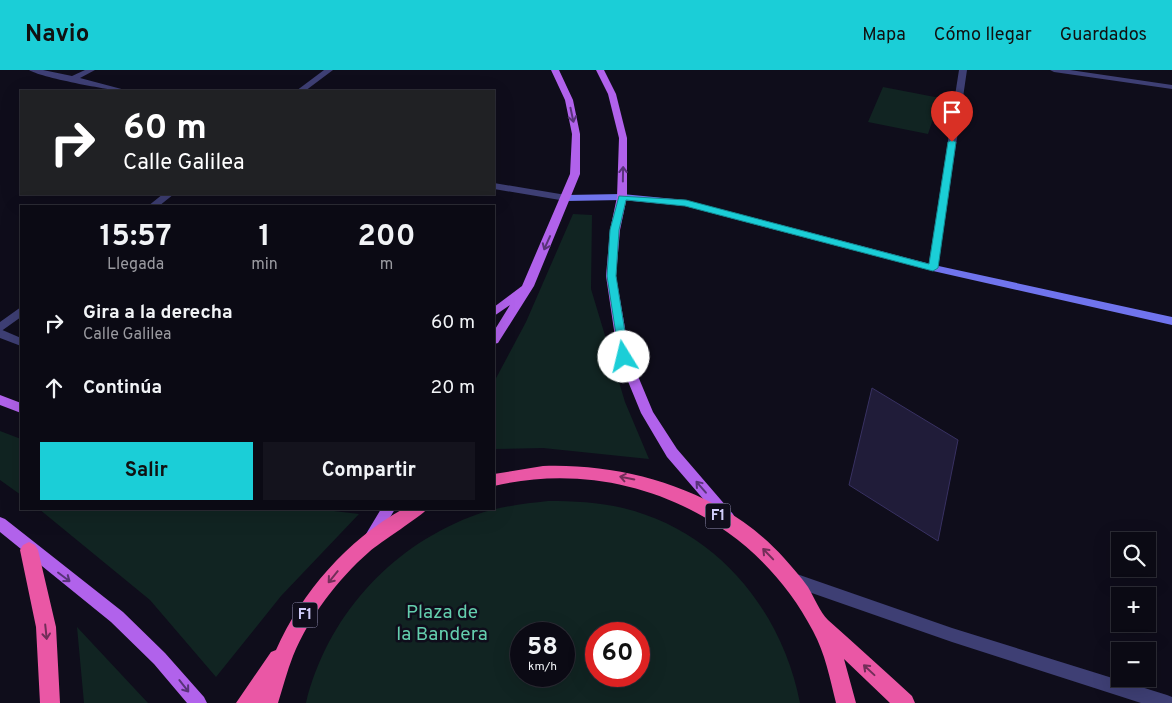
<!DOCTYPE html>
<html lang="es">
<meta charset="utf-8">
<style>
:root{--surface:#0b0a14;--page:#14131d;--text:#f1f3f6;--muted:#9a9aa0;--line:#2b2b34;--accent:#1bced7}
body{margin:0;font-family:Overpass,sans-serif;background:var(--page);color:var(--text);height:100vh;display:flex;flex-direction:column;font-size:19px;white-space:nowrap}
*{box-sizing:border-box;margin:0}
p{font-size:16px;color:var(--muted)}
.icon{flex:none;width:28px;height:28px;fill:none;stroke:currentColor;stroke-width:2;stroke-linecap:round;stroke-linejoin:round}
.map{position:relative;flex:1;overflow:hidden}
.drawer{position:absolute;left:20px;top:135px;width:475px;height:305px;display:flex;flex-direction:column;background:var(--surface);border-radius:0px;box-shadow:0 5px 20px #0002,0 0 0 1px var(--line)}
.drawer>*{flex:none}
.banner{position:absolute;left:20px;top:20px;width:475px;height:105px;border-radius:0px;box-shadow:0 5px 20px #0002,0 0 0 1px var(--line);background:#202124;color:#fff;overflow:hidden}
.buttons{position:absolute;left:1111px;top:462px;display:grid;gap:10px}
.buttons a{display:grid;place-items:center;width:45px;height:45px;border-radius:0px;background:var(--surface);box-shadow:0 5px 20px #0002,0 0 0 1px var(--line);font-size:25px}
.speed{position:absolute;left:510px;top:552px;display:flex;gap:10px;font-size:25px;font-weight:700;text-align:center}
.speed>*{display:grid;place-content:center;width:65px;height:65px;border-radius:50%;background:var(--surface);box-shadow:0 5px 20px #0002,0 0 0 1px var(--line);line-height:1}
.speed small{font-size:12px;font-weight:400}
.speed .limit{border:8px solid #d22;background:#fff;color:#111}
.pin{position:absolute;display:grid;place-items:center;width:42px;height:42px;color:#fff;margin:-51px -21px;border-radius:50% 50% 50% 0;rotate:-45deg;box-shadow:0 0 5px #0007}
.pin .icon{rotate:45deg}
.me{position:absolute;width:55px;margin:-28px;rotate:351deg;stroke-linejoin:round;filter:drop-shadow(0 0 4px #0008)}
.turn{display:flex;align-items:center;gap:18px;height:105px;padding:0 20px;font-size:22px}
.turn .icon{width:65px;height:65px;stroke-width:2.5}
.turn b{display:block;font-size:35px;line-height:42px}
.eta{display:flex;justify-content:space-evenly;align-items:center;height:85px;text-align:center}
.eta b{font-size:30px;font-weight:700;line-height:35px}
.cta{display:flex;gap:10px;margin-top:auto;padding:10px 20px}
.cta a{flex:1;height:58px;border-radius:0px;background:var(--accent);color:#111;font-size:20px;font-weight:700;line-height:58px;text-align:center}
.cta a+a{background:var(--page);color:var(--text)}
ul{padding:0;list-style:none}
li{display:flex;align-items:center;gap:15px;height:65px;padding:0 20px}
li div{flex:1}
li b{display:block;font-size:19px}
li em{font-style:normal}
header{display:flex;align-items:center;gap:30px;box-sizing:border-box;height:70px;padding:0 25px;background:var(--accent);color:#111}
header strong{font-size:24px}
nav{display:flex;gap:28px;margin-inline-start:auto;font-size:18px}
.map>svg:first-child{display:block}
</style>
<header>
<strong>Navio</strong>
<nav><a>Mapa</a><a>Cómo llegar</a><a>Guardados</a></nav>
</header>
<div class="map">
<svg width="1172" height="633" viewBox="0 0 1172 633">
<rect width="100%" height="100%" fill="#0f0d1b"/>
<!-- green -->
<path fill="#112422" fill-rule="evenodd" d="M 883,17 L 940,28 L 928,64 L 868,52 Z
M 573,144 L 592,145 L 591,219 L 625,332 L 649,389 L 543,378 L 494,379 L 494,312 L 526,252 Z
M 0,361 L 21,369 L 21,425 L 0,410 Z
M 548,431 C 573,431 598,432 623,438 C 718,461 782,541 800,633 L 306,633 C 327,548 388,479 470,447 C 495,437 521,434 548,431 ZM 521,564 L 564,564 L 564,606 L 521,606 ZM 596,564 L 639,564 L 639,606 L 596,606 Z
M 39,439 L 317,439 L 359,444 L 281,526 L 216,607 L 150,530 Z
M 77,557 L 148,633 L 84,633 Z"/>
<!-- building -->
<path fill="#201c39" stroke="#383162" d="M 872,318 L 958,370 L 938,471 L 849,415 Z"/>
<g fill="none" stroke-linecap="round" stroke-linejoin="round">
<!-- lane -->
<path fill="#3e3f74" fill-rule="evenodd" d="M 0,259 L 21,268 L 21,276 L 0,268 Z"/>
<!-- street -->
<path fill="#3e3f74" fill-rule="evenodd" d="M 29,0 L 43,0 L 72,6 L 85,0 L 95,0 L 80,8 L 129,21 C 115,22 39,7 29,0 Z
M 324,0 L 333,0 L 305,21 L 296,21 Z
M 959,0 L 967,0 L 938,198 L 933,201 L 928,198 Z
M 1050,0 L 1070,0 L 1172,15 L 1172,19 L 1054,2 Z
M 494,113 L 566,125 L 571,128 L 566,131 L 494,119 Z
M 163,124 L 174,124 L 159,136 L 148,136 Z
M 21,237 L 21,247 L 0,262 L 0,252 Z
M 791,502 L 952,558 L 1167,625 L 1172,627 L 1172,633 L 1141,633 L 952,572 L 786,514 L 783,509 L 786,504 Z"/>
<!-- secondary -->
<path fill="#7074ed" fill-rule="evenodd" d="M 622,124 L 685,130 L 934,195 L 1172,247 L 1172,255 L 933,201 L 685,136 L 622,130 L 566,131 L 561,128 L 566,125 Z"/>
<!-- primary -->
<path fill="#b162eb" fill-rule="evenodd" d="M 551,0 L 559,0 L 573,30 L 580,64 L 580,104 L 534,216 L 498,273 L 494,274 L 494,261 L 510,235 L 494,246 L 494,237 L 522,216 L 570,104 L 572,64 L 565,30 Z
M 596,0 L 604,0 L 616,24 L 627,68 L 627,127 L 620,160 L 616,206 L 630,287 L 653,342 L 677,379 L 733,444 L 735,448 L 733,452 L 728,454 L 723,452 L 667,387 L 641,343 L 618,287 L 606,206 L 610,160 L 617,127 L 619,68 L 608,24 Z
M 0,325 L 21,333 L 21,343 L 0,335 Z
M 381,439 L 395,439 L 375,473 L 370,475 L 365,473 L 363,469 Z
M 0,447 L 5,449 L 123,542 L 165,583 L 204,627 L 207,633 L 187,633 L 154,594 L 111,552 L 0,462 Z"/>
<!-- highway -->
<path fill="#ea57a5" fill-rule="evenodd" d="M 543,396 C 629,393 725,422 784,488 C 792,497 801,507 808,517 C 814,527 820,542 828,550 C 856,575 884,600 912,626 L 915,633 L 890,633 L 844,589 L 856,633 L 836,633 C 830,609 825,583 813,561 C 753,445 620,386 494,416 L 494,404 Z
M 403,439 L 427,439 C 423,445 379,473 369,482 C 338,509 309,547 293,586 C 287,601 283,617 278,633 L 236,633 L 271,582 L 276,580 C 302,522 347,470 403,439 Z
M 29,472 L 35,475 L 38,480 L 56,557 L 60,633 L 40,633 L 36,557 L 20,480 L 23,475 Z"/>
</g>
<!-- one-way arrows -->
<defs><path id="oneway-shaft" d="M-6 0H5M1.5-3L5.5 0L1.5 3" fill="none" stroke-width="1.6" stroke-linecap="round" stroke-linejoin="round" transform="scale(1.25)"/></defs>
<g stroke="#583379">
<use href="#oneway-shaft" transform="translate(572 45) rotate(78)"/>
<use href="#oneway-shaft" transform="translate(623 104) rotate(-89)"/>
<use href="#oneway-shaft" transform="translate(547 173) rotate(114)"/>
<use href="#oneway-shaft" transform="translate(701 417) rotate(-131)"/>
<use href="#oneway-shaft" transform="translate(64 507) rotate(37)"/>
<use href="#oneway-shaft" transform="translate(184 616) rotate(52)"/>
</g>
<g stroke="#722e59">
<use href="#oneway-shaft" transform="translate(627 408) rotate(-169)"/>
<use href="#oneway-shaft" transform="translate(768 484) rotate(-134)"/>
<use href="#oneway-shaft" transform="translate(333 507) rotate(129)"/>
<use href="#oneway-shaft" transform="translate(46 562) rotate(84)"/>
<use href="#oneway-shaft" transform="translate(869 600) rotate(-137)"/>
</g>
<!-- route -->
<path fill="#1bced7" stroke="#12868c" d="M 952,70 L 956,72 L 938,198 L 933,201 L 685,136 L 626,130 L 619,160 L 616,206 L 629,287 L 628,290 L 620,290 L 607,206 L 610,160 L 619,126 L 686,130 L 929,194 L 948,72 Z"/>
<g text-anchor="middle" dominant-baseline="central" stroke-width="5" stroke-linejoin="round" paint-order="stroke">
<!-- shield labels -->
<g fill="#0f0d1b" stroke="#9693b6" stroke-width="1">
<rect x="705.5" y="433.5" width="25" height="25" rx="4"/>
<rect x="292.5" y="532.5" width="25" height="25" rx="4"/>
</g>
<g font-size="15" font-weight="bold" fill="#d0cdf9">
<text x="718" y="446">F1</text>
<text x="305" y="545">F1</text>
</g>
<!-- near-park labels -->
<g font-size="19" fill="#64ceae" stroke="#0f0d1b">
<text x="442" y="543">Plaza de<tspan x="442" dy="22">la Bandera</tspan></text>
</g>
</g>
</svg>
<div class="buttons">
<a><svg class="icon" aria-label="search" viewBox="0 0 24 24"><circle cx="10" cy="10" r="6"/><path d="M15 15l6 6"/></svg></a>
<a>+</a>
<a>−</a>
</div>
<div class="speed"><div>58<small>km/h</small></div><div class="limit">60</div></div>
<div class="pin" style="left:952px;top:72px;background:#d93025"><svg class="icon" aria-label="arrive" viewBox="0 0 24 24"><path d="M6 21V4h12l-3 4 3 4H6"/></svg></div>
<svg class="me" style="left:624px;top:287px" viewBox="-20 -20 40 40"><circle r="19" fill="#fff"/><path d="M0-13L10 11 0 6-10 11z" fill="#1bced7"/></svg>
<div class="banner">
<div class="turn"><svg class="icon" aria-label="right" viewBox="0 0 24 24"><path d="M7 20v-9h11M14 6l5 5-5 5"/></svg><div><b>60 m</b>Calle Galilea</div></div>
</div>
<section class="drawer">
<div class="eta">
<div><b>15:57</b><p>Llegada</p></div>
<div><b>1</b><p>min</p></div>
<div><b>200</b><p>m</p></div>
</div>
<ul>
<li><svg class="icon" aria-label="right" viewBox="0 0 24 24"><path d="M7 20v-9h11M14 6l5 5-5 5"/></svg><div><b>Gira a la derecha</b><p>Calle Galilea</p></div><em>60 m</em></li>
<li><svg class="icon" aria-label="ahead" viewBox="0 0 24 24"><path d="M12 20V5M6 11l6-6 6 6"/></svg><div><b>Continúa</b></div><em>20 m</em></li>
</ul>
<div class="cta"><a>Salir</a><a>Compartir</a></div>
</section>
</div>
